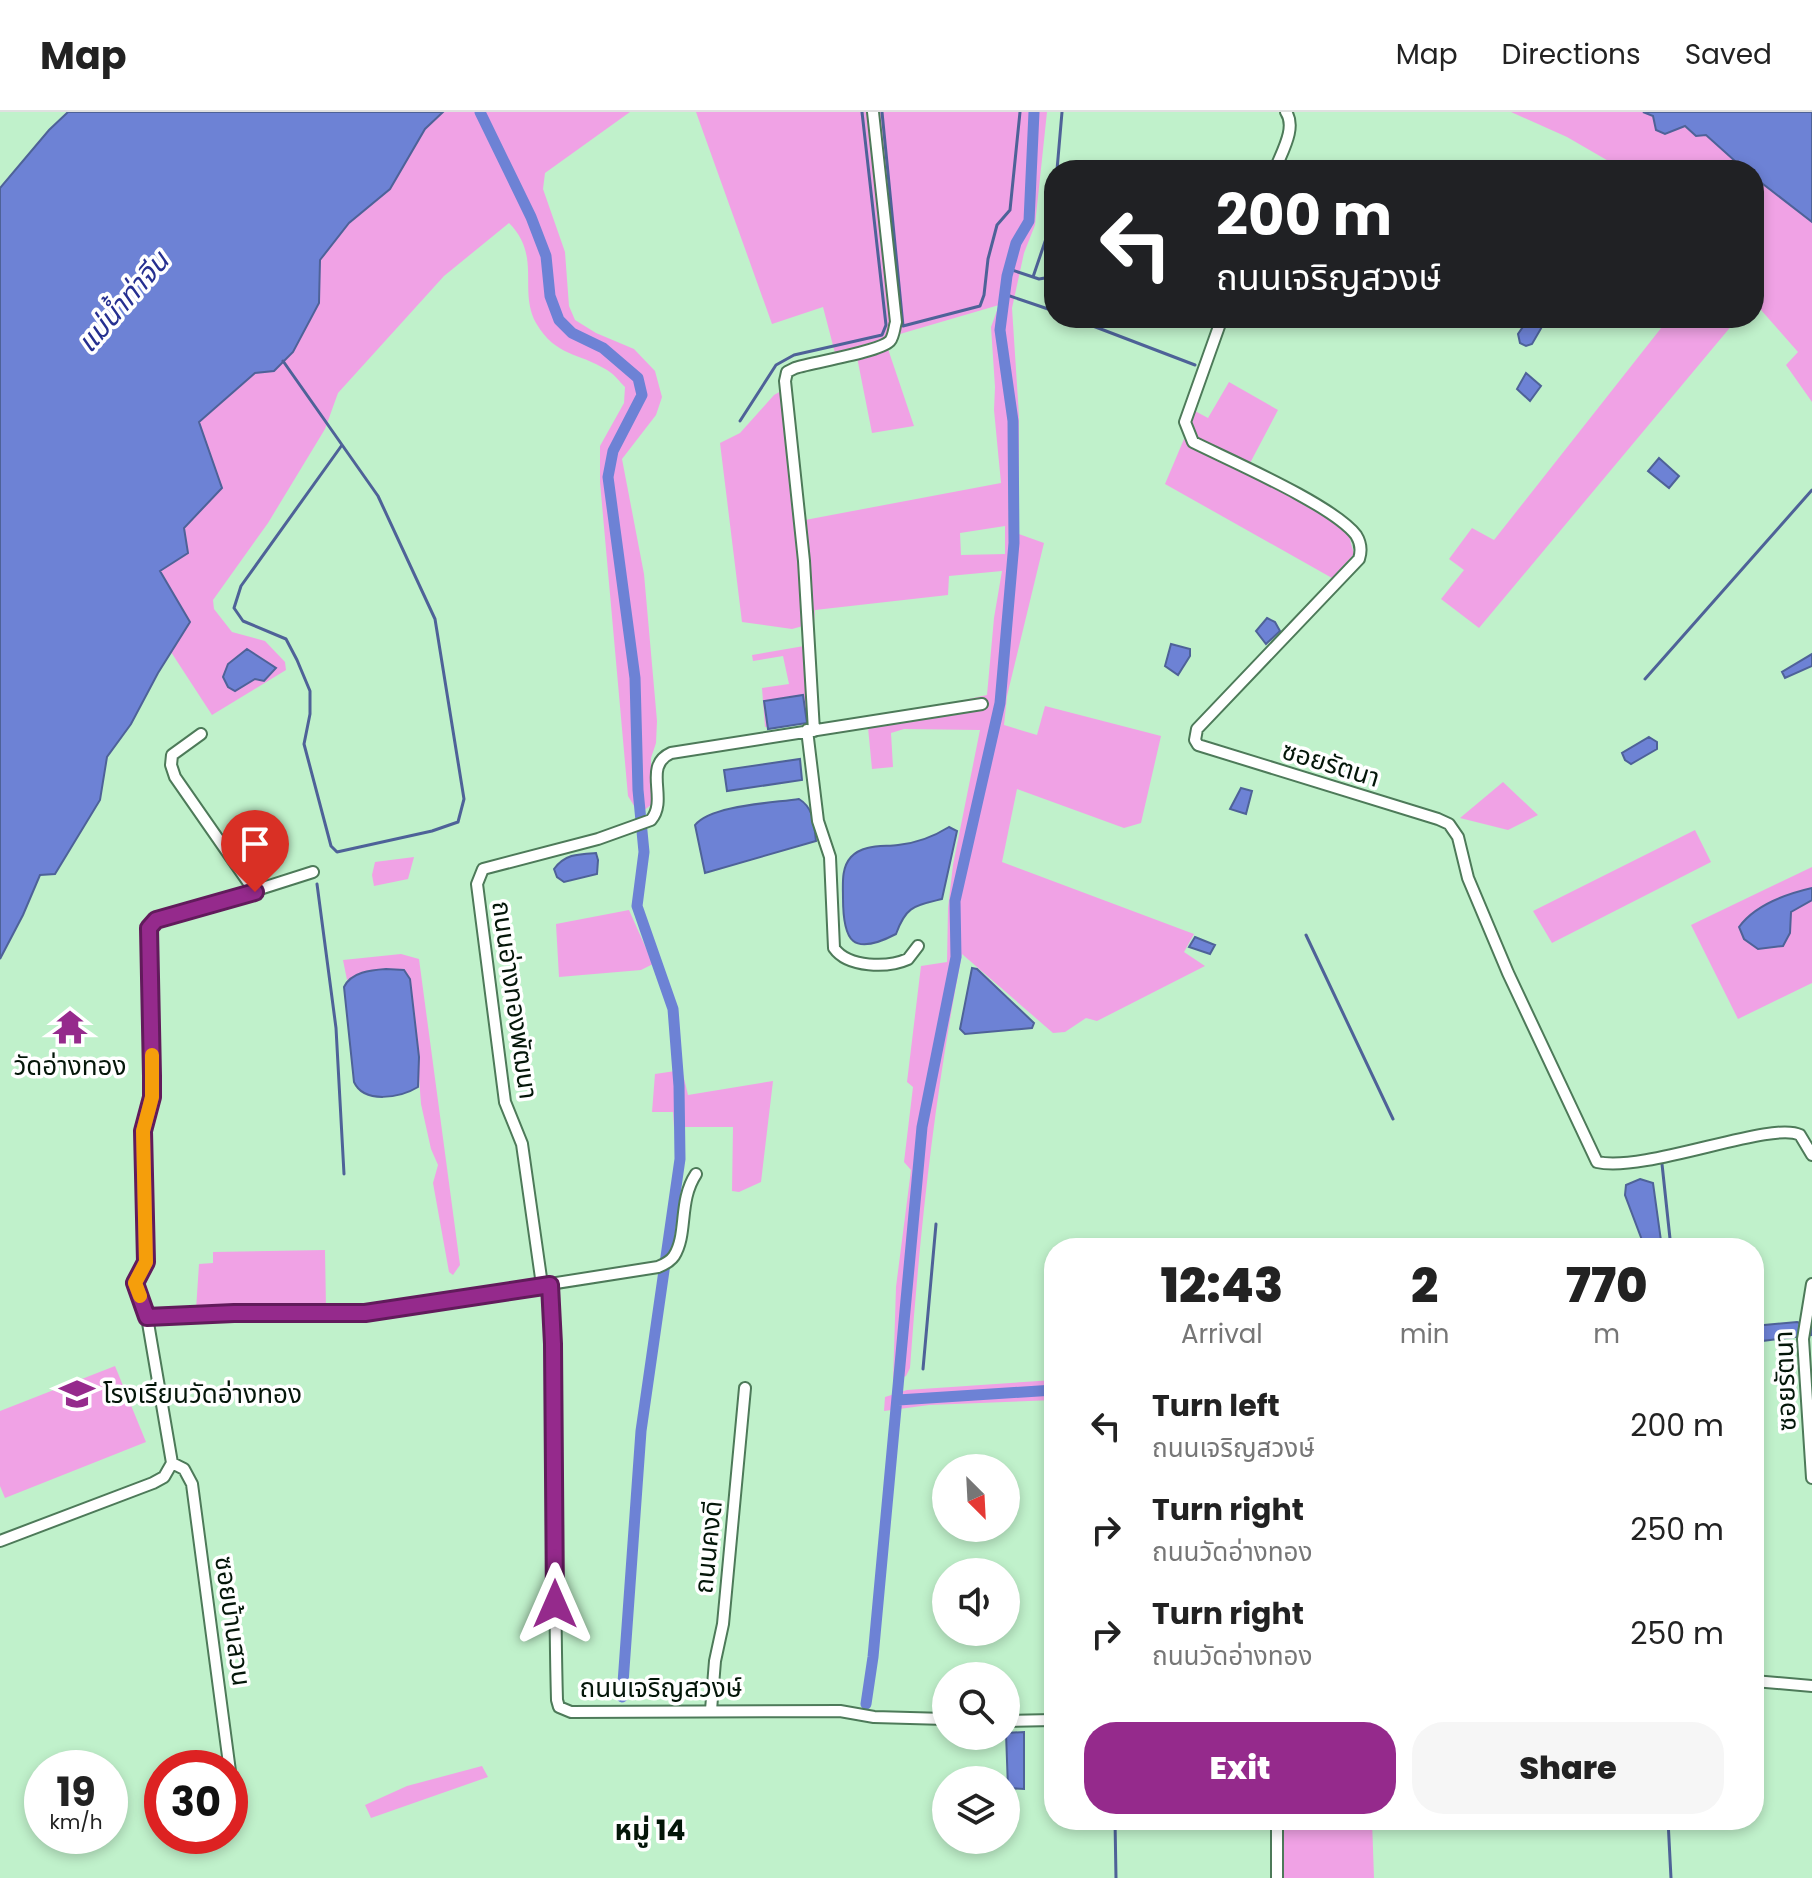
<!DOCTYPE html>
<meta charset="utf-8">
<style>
:root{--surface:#fff;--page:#f6f6f6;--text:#222;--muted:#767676;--line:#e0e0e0;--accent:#952a8c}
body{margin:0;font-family:Poppins,"Noto Sans Thai",sans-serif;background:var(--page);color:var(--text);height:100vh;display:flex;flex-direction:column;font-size:30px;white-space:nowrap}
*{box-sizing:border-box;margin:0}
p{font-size:26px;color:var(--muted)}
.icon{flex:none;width:44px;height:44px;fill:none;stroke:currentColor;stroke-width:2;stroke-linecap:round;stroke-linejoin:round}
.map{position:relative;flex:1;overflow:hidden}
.drawer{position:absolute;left:1044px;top:1126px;width:720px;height:592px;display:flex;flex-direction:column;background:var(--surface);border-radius:32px;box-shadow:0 4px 12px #0003}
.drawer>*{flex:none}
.top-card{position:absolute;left:1044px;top:48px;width:720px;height:168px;border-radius:32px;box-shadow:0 4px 12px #0003;background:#202124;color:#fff;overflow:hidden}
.needle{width:52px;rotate:156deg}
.buttons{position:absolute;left:932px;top:1342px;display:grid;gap:16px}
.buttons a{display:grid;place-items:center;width:88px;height:88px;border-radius:50%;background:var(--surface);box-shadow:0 4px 12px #0003;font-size:40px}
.speed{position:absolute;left:24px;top:1638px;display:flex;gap:16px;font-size:40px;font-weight:700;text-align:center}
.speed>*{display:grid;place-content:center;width:104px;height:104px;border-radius:50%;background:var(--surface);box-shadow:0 4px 12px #0003;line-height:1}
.speed small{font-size:20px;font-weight:400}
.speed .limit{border:12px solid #d22;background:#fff;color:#111}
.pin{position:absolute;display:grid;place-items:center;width:68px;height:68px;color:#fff;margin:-82px -34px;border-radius:50% 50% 50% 0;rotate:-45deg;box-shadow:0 0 8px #0007}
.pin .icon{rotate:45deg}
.me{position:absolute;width:88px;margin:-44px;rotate:0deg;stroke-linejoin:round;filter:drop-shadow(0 0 6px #0008)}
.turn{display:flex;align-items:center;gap:28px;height:168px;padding:0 40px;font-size:36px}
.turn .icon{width:104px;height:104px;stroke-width:2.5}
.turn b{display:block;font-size:56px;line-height:68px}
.eta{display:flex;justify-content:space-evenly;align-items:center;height:136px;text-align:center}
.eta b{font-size:48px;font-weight:800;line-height:56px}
.primary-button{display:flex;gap:16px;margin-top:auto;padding:16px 40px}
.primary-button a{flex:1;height:92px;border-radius:32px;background:var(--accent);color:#fff;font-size:32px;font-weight:800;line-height:92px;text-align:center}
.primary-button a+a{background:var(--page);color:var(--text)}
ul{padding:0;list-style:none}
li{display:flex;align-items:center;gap:24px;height:104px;padding:0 40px}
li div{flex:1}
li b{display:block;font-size:30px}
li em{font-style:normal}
header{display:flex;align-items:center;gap:48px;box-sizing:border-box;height:112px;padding:0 40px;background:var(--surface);border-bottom:2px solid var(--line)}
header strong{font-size:38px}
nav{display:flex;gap:44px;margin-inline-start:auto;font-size:28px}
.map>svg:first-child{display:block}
</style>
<header>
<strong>Map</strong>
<nav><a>Map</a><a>Directions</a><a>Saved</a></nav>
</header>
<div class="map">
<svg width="1812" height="1766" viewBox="0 0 1812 1766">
<rect width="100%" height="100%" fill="#c0f1cb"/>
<!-- green -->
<path fill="#f0a2e5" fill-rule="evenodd" d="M 443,0 L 630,0 L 545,61 L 543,77 L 565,140 L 569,194 L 575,208 L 596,221 L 634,237 L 655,259 L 662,285 L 656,303 L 622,347 L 644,462 L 657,609 L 656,631 L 651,646 L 651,693 L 639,702 L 628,684 L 600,370 L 600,334 L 624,291 L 625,275 C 619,269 614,262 607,258 C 578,240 556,245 536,211 C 518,178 542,144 509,111 L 444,164 L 338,281 L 325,317 L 268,411 L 213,488 L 214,497 L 232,520 L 265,529 L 285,550 L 286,558 L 212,603 L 171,540 L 190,510 L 160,459 L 188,441 L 183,416 L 222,376 L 199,310 L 255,261 L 274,259 L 319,191 L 320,148 L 349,111 L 390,77 L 425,17 Z
M 696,0 L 1047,0 L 1035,113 L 1024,141 L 1012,196 L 1019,304 L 1019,369 L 1016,421 L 1044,431 L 1007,584 L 1004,613 L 1037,623 L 1045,594 L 1161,624 L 1141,711 L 1124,716 L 1017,677 L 1002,750 L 1194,822 L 1184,840 L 1205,854 L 1097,909 L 1086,906 L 1065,920 L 1053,921 L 962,842 C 935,980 920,1116 910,1256 L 906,1264 L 893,1270 L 896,1175 L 911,1058 L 904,1050 L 913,975 L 907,970 L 921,854 L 947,850 L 948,796 L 953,753 L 980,618 L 904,617 L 891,621 L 893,655 L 872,657 L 867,605 L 927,594 L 962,595 L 964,588 L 987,583 L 994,506 L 1002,459 L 949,464 L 948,483 L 815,498 L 814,511 L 792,517 L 742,510 L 720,331 L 740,321 L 774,283 L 790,274 L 805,408 L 1001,371 L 994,298 L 995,275 L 991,215 L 999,193 L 835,241 L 823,195 L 772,212 ZM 1005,414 L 1005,442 L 961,443 L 960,421 Z
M 1511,0 L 1643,0 L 1706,23 L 1745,58 L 1624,58 L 1567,25 Z
M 1754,65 L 1812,110 L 1812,290 L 1786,253 L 1798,240 L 1754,190 Z
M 1669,206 L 1738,206 L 1479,516 L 1441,487 L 1464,458 L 1449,447 L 1472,416 L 1494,428 Z
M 888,237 L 914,314 L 872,321 L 857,245 Z
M 1229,270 L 1278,298 L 1249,353 L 1193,326 L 1189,317 L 1195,299 L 1208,306 Z
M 1184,327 L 1330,407 L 1349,424 L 1354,442 L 1332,466 L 1165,372 Z
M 804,534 L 812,612 L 765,615 L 762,576 L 789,572 L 783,544 L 753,549 L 752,543 Z
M 1503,670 L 1538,703 L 1508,718 L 1460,706 Z
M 1695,718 L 1711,750 L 1552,831 L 1533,799 Z
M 414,745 L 408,767 L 374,774 L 372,763 L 375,750 Z
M 1812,755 L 1812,871 L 1738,907 L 1691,813 Z
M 629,798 L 653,852 L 641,858 L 559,865 L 556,812 Z
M 401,842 L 419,847 L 460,1153 L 453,1163 L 449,1160 L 433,1071 L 438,1053 L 431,1037 L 421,992 L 414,899 L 403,858 L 370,858 L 347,868 L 343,848 Z
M 682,958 L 688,983 L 773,969 L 761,1070 L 739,1080 L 732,1079 L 733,1015 L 674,1015 L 673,1000 L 652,1000 L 655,962 Z
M 325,1138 L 326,1196 L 196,1198 L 199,1152 L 213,1151 L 213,1140 Z
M 115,1254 L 146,1330 L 5,1386 L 0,1374 L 0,1299 Z
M 1054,1268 L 1054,1288 L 929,1293 L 884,1299 L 885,1285 L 907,1278 Z
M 482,1654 L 488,1665 L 371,1706 L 365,1693 L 407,1674 Z
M 1283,1708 L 1372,1708 L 1374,1766 L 1284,1766 Z"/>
<!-- water -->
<path fill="#6d82d5" stroke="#4e6298" stroke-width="2" d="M 68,0 L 443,0 L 425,17 L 390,77 L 349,111 L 320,148 L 319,191 L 293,240 L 274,259 L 255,261 L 199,310 L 222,376 L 184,416 L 188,441 L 160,459 L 190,510 L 158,561 L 131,612 L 107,645 L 100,688 L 55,762 L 40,763 L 23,803 L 0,847 L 0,76 L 49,18 Z
M 1643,0 L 1812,0 L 1812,110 L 1754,65 L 1754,58 L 1745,58 L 1706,23 L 1696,24 L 1685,14 L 1665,22 L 1656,18 L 1653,4 Z
M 1529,206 L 1537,207 L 1543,213 L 1532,232 L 1526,234 L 1520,231 L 1518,222 Z
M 1526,261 L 1541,274 L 1530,289 L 1517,277 Z
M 1659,346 L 1679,364 L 1669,376 L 1648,359 Z
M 1267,506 L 1275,510 L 1280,519 L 1266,532 L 1256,519 Z
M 1171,532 L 1190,537 L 1190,544 L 1178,563 L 1165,554 Z
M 247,537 L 276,556 L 264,569 L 255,567 L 235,579 L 228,575 L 223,565 L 228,552 Z
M 1812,542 L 1812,554 L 1785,566 L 1782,560 Z
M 803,583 L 807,611 L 768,617 L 764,589 Z
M 1649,625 L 1657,630 L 1657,637 L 1631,652 L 1625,648 L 1622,641 Z
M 800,647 L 802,668 L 727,679 L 724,658 Z
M 1241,676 L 1252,679 L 1246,702 L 1230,697 Z
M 799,687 C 814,696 814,712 816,729 L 705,761 L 695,713 C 711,693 773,691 799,687 Z
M 949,715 L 957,719 L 942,787 C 914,794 906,794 896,822 C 852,845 843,829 843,786 C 843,772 841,756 851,745 C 863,732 883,735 898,733 C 917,731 933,725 949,715 Z
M 596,741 L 598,748 L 597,762 L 564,770 L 557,765 L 554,757 C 565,742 578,742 596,741 Z
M 1812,776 L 1812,788 L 1791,800 L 1790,821 L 1783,834 L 1758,837 L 1744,827 L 1739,815 C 1755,793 1786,782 1812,776 Z
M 1195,825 L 1215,833 L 1210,842 L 1189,835 Z
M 972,856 L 977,857 L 1034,911 L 1032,916 L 965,922 L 960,917 Z
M 386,857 L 404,858 L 410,867 L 419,945 L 418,975 C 400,986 364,992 354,970 L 344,875 C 351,860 371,858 386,857 Z
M 1640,1067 L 1653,1071 L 1662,1136 L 1645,1136 L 1625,1083 L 1626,1073 Z
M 1797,1210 L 1812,1215 L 1812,1223 L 1754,1230 L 1754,1214 Z
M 1024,1620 L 1024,1677 L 1008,1676 L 1006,1621 Z"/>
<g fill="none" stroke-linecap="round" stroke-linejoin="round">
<!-- stream -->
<path stroke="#4e6298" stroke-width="3" d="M 882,0 L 903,214 L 980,194 L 984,183 L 988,147 L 997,113 L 1010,98 L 1020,0
M 1057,58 L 1062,0
M 1009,157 L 1039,167 L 1045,166 L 1054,138
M 1033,165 L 1052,109 L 1054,94
M 1004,182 L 1054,199
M 1072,206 L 1195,253
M 283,249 L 378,384 L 435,507 L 464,687 L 458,710 L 432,719 L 337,740 L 331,734 L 304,632 L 310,602 L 310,579 L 297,548 L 286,527 L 243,509 L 234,496 L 241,474 L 342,333
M 740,309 L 776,253 L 794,243 L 882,223 L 886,213 L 862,0
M 1645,567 L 1812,378
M 317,772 L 336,916 L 344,1062
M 1306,823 L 1393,1007
M 1662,1052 L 1671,1136
M 923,1257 L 936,1112
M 1115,1708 L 1116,1766
M 1668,1708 L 1671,1766"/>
<!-- canal -->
<path stroke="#6d82d5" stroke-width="11" d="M 480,0 L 531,105 L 546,144 L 550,184 L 559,208 L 572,221 L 603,236 L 638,266 L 642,283 L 613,339 L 608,365 L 635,566 L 638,678 L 644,740 L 637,794 L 673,897 L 679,974 L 680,1047 L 641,1319 L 622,1585
M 898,1288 L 1054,1278
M 866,1592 L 873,1545 L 922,1015 L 956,845 L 955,789 L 1000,591 L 1014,431 L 1013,309 L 1000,218 L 1007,164 L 1016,131 L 1029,109 L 1034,0"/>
<!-- street casing -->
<g stroke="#4d7a59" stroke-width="14">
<path id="street" d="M 1275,58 C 1281,41 1297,16 1286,0
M 1222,206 L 1185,310 L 1193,330 C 1231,349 1333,393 1356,423 C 1361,431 1362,438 1359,447 L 1197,617 L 1195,628 L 1198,633 L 1438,707 L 1449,712 L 1458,725 L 1468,766 L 1508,861 L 1597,1050 C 1646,1061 1772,1008 1800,1023 L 1812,1043
M 807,618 L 818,709 L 830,745 L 834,836 C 848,856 888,856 908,847 L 918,834
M 814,619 L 804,449 L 785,269 L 787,260 L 795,256 C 814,250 879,240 890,229 C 894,224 894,216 896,210 L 873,0
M 201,622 L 172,643 L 171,653 L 175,665 L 255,780
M 1812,1172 L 1803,1227 L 1812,1366
M 542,1173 L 522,1032 L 505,990 L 477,772 L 483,757 L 598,727 L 651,708 C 669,687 642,654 671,641 L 982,592
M 550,1173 C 558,1311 553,1450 557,1588 L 559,1595 L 571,1600 L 840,1599 L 874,1605 L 946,1607
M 147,1205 L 234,1201 L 365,1201 L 658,1155 C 663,1153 670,1150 674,1144 C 688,1122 678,1089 696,1062
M 172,1351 L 184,1357 L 192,1372 L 233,1682
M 0,1429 L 153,1371 L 164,1365 L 172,1351 L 147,1205 L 135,1171 L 146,1150 L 143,1019 L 152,985 L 152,865 L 147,821 L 150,812 L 313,760
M 1754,1569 L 1812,1574
M 711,1598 L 715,1549 L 723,1512 L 745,1276
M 1006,1609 L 1054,1608
M 1277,1708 L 1277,1766"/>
</g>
<!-- street -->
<use href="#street" stroke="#fff" stroke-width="10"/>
</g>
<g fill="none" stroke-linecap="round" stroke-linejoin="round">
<!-- route casing -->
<g stroke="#611b5b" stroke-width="20">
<path id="route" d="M 255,780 L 156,808 L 149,816 L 152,964 L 152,985 L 143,1019 L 146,1150 L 135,1171 L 147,1205 L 234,1201 L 365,1201 L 550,1173 L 553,1232 L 555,1492"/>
</g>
<!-- route -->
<use href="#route" stroke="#952a8c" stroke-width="14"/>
<!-- slow -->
<path stroke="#f59e0b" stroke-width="14" d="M 140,1184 L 135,1171 L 146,1150 L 143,1019 L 152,985 L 152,943"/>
</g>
<!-- icons -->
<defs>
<g id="temple-bare" transform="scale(2.76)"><path d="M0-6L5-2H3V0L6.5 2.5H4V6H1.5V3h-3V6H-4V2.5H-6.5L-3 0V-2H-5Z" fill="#952a8c" stroke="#fff" stroke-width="2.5" paint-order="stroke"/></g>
<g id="school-bare" transform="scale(2.76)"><path d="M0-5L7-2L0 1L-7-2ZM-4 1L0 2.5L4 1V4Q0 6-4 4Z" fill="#952a8c" stroke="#fff" stroke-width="2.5" paint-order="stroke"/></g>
</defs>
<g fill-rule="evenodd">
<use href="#temple-bare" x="70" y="915"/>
<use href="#school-bare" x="77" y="1282"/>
</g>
<g text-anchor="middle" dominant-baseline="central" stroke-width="7" stroke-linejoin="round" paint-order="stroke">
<!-- street labels -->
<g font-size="26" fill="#041609" stroke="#fff">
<text transform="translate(1331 652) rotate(17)">ซอยรัตนา</text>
<text transform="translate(515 888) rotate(82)">ถนนอ่างทองพัฒนา</text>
<text transform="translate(1785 1269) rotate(-92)">ซอยรัตนา</text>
<text transform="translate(708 1435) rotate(-84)">ถนนคงดี</text>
<text transform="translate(233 1509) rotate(82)">ซอยบ้านสวน</text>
<text x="661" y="1576">ถนนเจริญสวงษ์</text>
</g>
<!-- poi labels -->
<g font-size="26" fill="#041609" stroke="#fff">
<text x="70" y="954">วัดอ่างทอง</text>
<text x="103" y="1282" text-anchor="start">โรงเรียนวัดอ่างทอง</text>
</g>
<!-- water labels -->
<g font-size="28" font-style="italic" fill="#252f90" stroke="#fff">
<text transform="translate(123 190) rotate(-49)">แม่น้ำท่าจีน</text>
</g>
<!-- neighbourhood labels -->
<g font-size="28" font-weight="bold" fill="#041609" stroke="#fff">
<text x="650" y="1718">หมู่ 14</text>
</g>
</g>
</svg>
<div class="buttons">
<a><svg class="needle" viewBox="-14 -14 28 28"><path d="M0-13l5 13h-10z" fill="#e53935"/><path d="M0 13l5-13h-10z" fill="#767676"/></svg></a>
<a><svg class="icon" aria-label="sound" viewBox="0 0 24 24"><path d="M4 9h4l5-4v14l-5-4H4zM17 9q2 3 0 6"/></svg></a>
<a><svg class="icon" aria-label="search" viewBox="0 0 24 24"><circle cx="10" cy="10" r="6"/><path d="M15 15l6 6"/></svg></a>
<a><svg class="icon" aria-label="layers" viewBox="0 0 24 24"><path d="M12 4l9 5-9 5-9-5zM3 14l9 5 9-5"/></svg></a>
</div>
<div class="speed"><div>19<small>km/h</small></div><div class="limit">30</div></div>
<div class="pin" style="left:255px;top:780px;background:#d93025"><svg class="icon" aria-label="arrive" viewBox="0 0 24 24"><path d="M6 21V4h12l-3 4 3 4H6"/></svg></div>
<svg class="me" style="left:555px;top:1492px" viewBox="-20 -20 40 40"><path d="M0-17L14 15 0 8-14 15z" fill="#952a8c" stroke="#fff" stroke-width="4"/></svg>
<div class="top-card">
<div class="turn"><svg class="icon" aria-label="left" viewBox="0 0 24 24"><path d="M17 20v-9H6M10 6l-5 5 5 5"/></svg><div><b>200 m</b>ถนนเจริญสวงษ์</div></div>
</div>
<section class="drawer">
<div class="eta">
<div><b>12:43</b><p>Arrival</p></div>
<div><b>2</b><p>min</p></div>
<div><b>770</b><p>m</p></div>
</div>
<ul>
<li><svg class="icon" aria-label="left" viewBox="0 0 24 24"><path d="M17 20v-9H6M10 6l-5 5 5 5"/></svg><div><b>Turn left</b><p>ถนนเจริญสวงษ์</p></div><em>200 m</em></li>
<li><svg class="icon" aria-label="right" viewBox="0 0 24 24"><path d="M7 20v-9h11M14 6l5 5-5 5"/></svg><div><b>Turn right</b><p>ถนนวัดอ่างทอง</p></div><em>250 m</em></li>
<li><svg class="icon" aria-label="right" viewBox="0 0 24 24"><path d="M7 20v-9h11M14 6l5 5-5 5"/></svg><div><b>Turn right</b><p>ถนนวัดอ่างทอง</p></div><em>250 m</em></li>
</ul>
<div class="primary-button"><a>Exit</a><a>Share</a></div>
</section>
</div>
